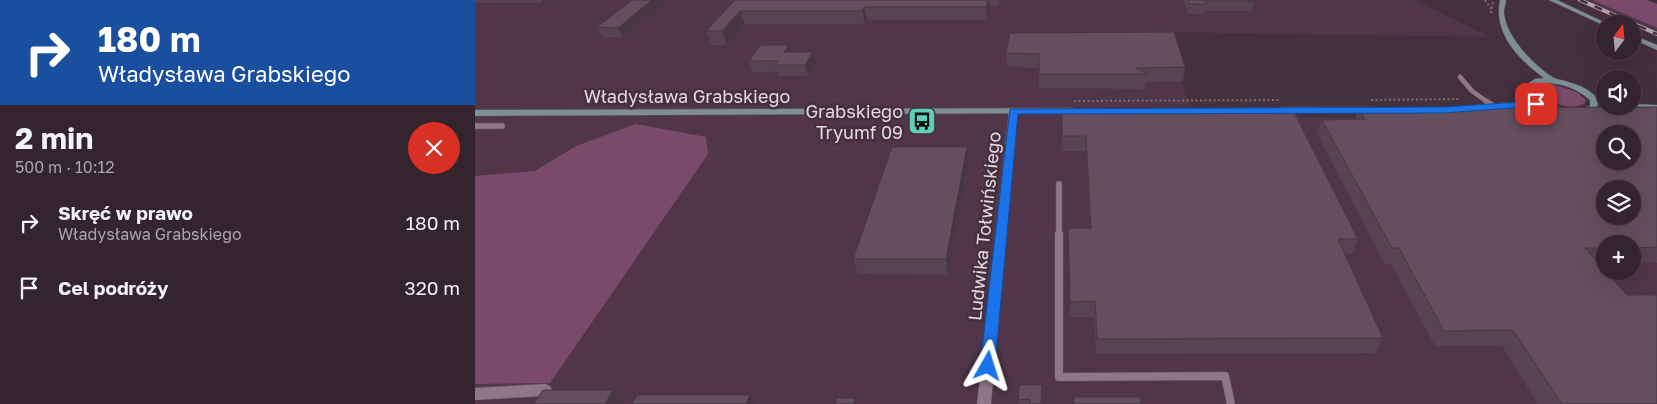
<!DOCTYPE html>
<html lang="pl">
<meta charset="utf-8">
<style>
:root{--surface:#34242e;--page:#3c2c36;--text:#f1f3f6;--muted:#a9a4aa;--line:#4e414a}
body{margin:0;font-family:"Golos Text",sans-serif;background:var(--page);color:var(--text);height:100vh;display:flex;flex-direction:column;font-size:19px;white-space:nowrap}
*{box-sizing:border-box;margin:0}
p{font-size:16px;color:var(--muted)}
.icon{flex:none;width:28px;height:28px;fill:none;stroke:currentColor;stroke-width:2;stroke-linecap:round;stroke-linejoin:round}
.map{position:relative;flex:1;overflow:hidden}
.sheet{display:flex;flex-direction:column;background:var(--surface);width:475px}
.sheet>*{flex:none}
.hud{background:#1a4fa0;color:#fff;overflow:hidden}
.needle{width:32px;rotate:16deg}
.buttons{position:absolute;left:1121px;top:15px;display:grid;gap:10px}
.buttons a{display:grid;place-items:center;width:45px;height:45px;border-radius:50%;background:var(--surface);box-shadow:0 5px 20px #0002,0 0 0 1px var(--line);font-size:25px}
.pin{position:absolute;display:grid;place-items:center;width:42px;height:42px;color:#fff;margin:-21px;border-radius:10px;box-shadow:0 2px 8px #0006}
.me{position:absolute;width:55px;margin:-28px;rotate:6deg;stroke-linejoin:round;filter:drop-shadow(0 0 4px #0008)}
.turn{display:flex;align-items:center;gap:18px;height:105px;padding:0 15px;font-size:22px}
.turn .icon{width:65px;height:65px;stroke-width:2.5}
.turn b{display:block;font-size:35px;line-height:42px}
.round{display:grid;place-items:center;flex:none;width:52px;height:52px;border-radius:26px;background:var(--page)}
.headline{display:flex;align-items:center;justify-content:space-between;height:85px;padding:0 15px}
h1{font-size:30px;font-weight:700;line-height:38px}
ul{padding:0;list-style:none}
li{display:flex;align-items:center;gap:15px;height:65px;padding:0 15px}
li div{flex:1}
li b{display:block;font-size:19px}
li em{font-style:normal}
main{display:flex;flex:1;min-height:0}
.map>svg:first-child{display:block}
</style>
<main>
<section class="sheet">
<div class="hud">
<div class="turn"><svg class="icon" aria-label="right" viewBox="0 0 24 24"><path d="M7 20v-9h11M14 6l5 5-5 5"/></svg><div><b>180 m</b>Władysława Grabskiego</div></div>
</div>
<div class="headline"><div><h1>2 min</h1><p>500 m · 10:12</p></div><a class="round" style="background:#d93025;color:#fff"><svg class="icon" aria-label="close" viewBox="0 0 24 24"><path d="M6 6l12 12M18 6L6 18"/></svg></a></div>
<ul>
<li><svg class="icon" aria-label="right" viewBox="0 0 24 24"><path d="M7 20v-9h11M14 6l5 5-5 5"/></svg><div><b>Skręć w prawo</b><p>Władysława Grabskiego</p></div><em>180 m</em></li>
<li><svg class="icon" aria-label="arrive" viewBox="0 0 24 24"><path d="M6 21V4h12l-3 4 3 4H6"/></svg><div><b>Cel podróży</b></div><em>320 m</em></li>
</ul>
</section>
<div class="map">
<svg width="1182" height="404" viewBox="0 0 1182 404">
<rect width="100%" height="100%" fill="#45303e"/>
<!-- built -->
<path fill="#513649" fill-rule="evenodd" d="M 0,0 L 940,0 L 1015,37 L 688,32 L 721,119 L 818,117 L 1182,120 L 1182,404 L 0,404 ZM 1130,134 L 1158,134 L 1158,161 L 1130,161 ZM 1130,189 L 1158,189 L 1158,216 L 1130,216 ZM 1130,244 L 1158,244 L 1158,271 L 1130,271 Z
M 1099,0 L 1117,0 L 1182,28 L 1182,36 L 1158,26 L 1158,24 L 1153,24 Z"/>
<!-- green -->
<path fill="#7a4a6c" d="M 1117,0 L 1172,0 L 1182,4 L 1182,28 Z
M 1077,84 L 1102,92 L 1111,100 L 1110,103 C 1097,112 1073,103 1063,93 L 1062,89 L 1065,86 Z
M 161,124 L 231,137 L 233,154 L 75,383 L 0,384 L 0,176 L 60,171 L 101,146 Z"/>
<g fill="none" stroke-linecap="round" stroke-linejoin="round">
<!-- lane-far2 casing -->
<g stroke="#5f4d5a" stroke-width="5">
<path id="lane-far2" d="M 985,77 L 997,91 L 1014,103"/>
</g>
<!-- lane-far1 casing -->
<g stroke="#5f4d5a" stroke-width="7">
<path id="lane-far1" d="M 1012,102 L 1018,106
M 0,126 L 27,126
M 584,184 L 584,235"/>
</g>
<!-- lane casing -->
<g stroke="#5f4d5a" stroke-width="9">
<path id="lane" d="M 584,234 L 584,377 L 750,376 L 756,404"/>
</g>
<!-- street casing -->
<g stroke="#5f4d5a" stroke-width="1">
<path id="street" d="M 538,108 L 542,111 L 516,404 L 502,404 L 534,111 Z
M 70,384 L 75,386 L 77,390 L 75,394 L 70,396 L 0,400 L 0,388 Z"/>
</g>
<!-- secondary casing -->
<g stroke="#5f4d5a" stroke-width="1">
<path id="secondary" d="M 1025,0 L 1031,0 C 1031,4 1029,8 1029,11 C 1029,35 1059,66 1079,78 C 1083,80 1089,80 1093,82 C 1105,85 1115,90 1123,99 L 1122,109 C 1104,116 1086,113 1068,107 L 983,111 L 982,109 L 986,107 L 1024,103 L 1060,102 L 1052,93 L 1049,86 L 1060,79 L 1069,78 C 1044,60 1018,33 1025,0 ZM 1065,83 C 1083,82 1101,87 1115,100 L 1115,106 C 1097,113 1064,106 1057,87 Z
M 1074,0 L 1082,0 L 1133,24 L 1130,24 L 1130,26 L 1128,25 Z
M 1158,35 L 1182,45 L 1182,50 L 1158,39 Z
M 1158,104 L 1182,105 L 1182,109 L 1155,108 L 1154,106 L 1158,106 Z
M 806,107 L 896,107 L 900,110 L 896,113 L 803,112 L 802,110 Z
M 599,108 L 603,111 L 602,113 L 0,116 L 0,110 Z"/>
</g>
<!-- path -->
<path stroke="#7e6b78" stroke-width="2" stroke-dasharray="2 2.5" stroke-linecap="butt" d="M 1010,0 L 1016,9
M 1016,13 L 1018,1
M 896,100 L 986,99
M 599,101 L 806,100"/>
<!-- lane-far2 -->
<use href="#lane-far2" stroke="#907788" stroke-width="4.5"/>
<!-- lane-far1 -->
<use href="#lane-far1" stroke="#907788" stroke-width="5.5"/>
<!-- lane -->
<use href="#lane" stroke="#907788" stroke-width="8"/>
<!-- street -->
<use href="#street" fill="#907788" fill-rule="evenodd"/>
<!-- secondary -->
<use href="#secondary" fill="#7d8f95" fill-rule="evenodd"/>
<!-- rail casing -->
<g stroke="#b3a3ad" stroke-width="4">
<path id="rail" d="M 1105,0 L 1182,34"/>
</g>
<!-- rail -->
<use href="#rail" stroke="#45303e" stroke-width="2.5" stroke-dasharray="8" stroke-linecap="butt"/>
</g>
<!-- wall -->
<path fill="#574351" d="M 0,0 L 73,0 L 68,3 L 0,3 Z
M 157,0 L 192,0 L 148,37 L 127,37 L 122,27 Z
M 260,0 L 524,0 L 523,6 L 515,6 L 512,20 L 392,20 L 390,24 L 270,24 L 252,45 L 236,45 L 231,31 Z
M 708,0 L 778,0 L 779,1 L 777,11 L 730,11 L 730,14 L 713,14 Z
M 535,33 L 710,67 L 708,81 L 671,82 L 670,89 L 564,88 L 564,68 L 532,67 L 531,53 Z
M 316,52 L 338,52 L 341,63 L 333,76 L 303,76 L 302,72 L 278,72 L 274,61 Z
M 1182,107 L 1182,263 L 1158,263 L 1158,244 L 1130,244 L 1130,264 L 1124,264 L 1182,404 L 1063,404 L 1027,346 L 960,346 L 916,264 L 910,264 L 842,134 L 847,120 L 880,119 L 884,108 Z
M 587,109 L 883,239 L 877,254 L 870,254 L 908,338 L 900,353 L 621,354 L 619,317 L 595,317 L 593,228 L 615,228 L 611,151 L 587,151 Z
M 494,162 L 473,275 L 383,274 L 378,259 Z
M 567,396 L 567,404 L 544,404 L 543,400 Z"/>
<!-- shaded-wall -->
<path fill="#473742" d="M 67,0 L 73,0 L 68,3 Z
M 177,0 L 192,0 L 148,37 L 143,28 Z
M 513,0 L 514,0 L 515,6 L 512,20 L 511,7 Z
M 389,7 L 392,20 L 390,24 L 387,11 Z
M 265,11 L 270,24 L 252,45 L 247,31 Z
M 314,45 L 317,56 L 309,52 Z
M 338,52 L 341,63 L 333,76 L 330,65 Z
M 492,147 L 494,162 L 473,275 L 471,259 Z
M 138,390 L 149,404 L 130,404 Z
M 275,395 L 280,404 L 271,404 Z
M 380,398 L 382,404 L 379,404 Z"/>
<!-- building -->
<path fill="#654e5e" stroke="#473742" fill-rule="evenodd" d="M 157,0 L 177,0 L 143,28 L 122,27 Z
M 260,0 L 513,0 L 511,7 L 389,7 L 387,11 L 265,11 L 247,31 L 231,31 Z
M 713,0 L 778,0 L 779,1 L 730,1 L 732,4 L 714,4 Z
M 699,32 L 710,67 L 661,68 L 672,74 L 564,74 L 564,54 L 531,53 L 535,33 Z
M 285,45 L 314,45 L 309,52 L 338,52 L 330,65 L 300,65 L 303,61 L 274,61 Z
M 1182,107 L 1182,247 L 1158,248 L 1158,244 L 1130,244 L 1130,248 L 1110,248 L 1152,295 L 1182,295 L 1182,404 L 1087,404 L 1038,330 L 969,331 L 924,248 L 917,248 L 847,120 L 890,119 L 884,108 ZM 1130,134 L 1158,134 L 1158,161 L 1130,161 ZM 1130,189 L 1158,189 L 1158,216 L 1130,216 Z
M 817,108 L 883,239 L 863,239 L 908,338 L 622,339 L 620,301 L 595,302 L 593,228 L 616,228 L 611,136 L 587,136 L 587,109 Z
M 417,147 L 492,147 L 471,259 L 378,259 Z
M 544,385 L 567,385 L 566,404 L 555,404 L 555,399 L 543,400 Z
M 68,390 L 138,390 L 130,404 L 59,404 Z
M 162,395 L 275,395 L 271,404 L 157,404 Z
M 599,397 L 665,397 L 666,404 L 599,404 Z
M 362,398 L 380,398 L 379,404 L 360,404 Z"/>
<!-- route -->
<path fill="#1a73e8" stroke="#114b97" d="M 1061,101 L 1064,102 L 1064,106 L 968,113 L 543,114 L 520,366 L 518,370 L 513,372 L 508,370 L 505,366 L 535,109 L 968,107 Z"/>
<!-- icons -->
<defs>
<g id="bus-square" transform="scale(1.4375)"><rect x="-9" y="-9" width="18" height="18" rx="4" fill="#5dceb9" stroke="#45303e"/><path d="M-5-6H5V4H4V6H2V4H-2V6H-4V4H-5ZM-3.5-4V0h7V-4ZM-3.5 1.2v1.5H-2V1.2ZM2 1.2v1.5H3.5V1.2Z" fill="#111"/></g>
</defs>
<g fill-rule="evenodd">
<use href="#bus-square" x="447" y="121"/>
</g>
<g text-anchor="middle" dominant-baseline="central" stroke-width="5" stroke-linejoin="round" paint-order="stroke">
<!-- street labels -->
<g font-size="18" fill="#e6d8e1" stroke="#45303e">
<text x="212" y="96">Władysława Grabskiego</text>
<text transform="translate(509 226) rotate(-84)">Ludwika Tołwińskiego</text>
</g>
<!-- poi labels -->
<g font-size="18" fill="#e6d8e1" stroke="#45303e" text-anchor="end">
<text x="428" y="111">Grabskiego<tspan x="428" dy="21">Tryumf 09</tspan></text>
</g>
</g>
</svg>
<div class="buttons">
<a><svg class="needle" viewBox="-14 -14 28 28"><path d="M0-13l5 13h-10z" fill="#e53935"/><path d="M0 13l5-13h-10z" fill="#a9a4aa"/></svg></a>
<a><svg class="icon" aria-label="sound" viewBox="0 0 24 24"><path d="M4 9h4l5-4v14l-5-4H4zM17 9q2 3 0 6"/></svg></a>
<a><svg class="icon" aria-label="search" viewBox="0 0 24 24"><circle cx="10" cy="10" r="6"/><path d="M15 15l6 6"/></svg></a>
<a><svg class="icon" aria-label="layers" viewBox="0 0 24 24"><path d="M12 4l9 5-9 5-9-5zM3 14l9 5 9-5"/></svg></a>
<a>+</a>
</div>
<div class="pin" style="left:1061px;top:104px;background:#d93025"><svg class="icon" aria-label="arrive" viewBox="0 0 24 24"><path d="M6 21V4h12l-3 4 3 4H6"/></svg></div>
<svg class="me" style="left:513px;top:366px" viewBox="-20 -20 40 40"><path d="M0-17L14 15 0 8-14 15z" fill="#1a73e8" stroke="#fff" stroke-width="4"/></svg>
</div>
</main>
